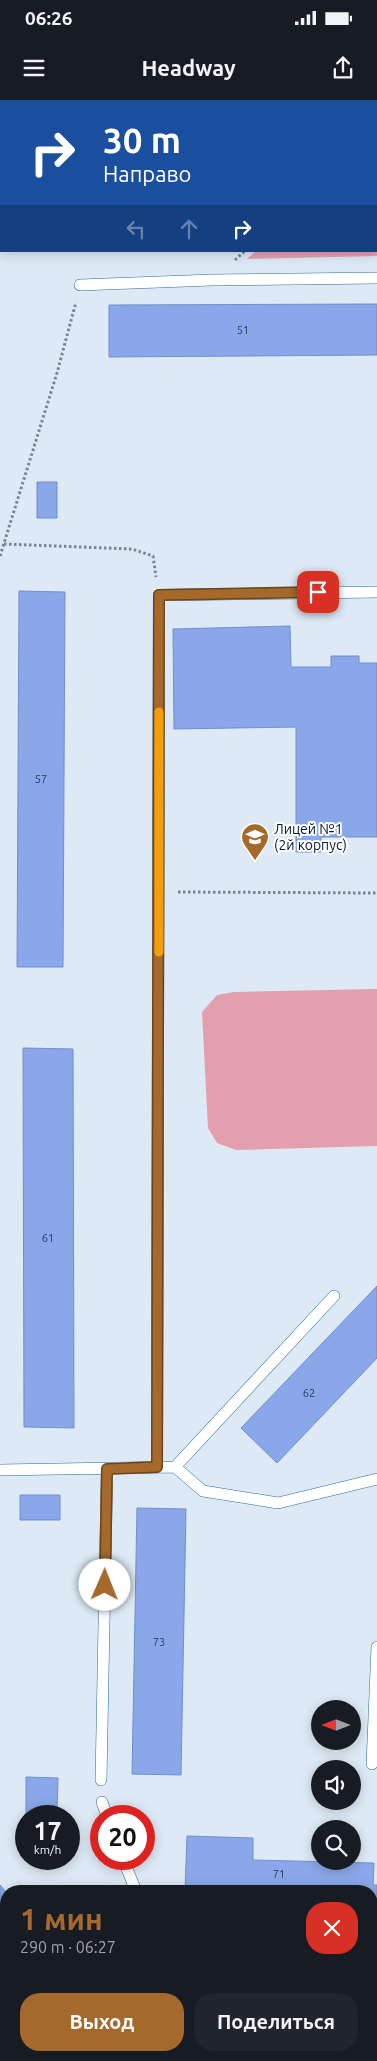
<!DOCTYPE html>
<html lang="ru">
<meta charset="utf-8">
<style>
:root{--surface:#171b24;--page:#20242c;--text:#f1f3f6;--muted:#9ea1a6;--accent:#a56a2b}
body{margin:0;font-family:Ubuntu,sans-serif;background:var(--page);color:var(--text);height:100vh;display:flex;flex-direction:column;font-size:19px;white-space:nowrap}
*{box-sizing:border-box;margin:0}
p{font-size:16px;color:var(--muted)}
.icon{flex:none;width:28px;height:28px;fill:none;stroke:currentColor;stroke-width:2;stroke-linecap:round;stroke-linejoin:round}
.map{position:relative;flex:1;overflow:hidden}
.side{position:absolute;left:0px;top:1785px;width:378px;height:176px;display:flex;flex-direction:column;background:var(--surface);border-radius:20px 20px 0 0;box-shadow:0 2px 12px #0003}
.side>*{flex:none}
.banner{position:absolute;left:0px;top:0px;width:378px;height:152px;box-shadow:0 2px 12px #0003;background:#1a4fa0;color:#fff;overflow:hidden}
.needle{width:32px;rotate:270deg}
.tools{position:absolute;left:311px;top:1600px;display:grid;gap:10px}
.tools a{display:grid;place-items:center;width:50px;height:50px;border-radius:50%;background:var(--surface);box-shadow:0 2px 12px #0003;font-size:25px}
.speed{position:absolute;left:15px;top:1705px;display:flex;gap:10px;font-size:25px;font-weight:700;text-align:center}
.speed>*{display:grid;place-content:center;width:65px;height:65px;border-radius:50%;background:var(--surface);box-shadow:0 2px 12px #0003;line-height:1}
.speed small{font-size:12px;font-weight:400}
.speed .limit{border:8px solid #d22;background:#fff;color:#111}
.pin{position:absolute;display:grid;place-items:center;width:42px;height:42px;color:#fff;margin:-21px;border-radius:10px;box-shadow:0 2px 8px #0006}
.me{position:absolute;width:55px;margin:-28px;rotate:1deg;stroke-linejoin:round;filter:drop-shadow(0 0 4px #0008)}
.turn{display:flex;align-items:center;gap:18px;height:105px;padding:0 20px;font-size:22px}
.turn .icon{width:65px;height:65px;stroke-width:2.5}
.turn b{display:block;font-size:35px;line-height:42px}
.lanes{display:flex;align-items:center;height:48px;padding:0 20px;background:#0003;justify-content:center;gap:25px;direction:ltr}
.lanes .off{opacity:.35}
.round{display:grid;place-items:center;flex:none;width:52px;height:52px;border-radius:20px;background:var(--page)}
.headline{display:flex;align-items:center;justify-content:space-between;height:85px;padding:0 20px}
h1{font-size:30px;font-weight:600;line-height:38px;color:var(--accent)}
.button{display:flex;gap:10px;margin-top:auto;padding:10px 20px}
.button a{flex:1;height:58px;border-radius:20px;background:var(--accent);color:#fff;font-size:20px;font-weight:600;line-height:58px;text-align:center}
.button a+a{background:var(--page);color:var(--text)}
.status{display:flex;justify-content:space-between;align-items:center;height:35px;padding:0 25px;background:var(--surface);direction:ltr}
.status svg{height:14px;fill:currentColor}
header{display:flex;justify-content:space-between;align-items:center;height:65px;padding:0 20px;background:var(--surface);font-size:22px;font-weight:600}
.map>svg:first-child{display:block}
</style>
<div class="status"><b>06:26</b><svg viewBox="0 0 49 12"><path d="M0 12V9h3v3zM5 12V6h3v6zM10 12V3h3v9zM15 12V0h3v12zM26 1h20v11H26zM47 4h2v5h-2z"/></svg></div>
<header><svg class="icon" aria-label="menu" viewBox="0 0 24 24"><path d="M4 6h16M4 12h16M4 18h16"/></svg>Headway<svg class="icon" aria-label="share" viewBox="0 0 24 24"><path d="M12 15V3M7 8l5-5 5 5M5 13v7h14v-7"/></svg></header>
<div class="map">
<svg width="377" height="1961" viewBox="0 0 377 1961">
<rect width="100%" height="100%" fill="#dde9f5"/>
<!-- green -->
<path fill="#e49faf" d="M 377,72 L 377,156 L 247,159 L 256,151 L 376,151 Z
M 377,889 L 377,1046 L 236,1050 L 217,1043 L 208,1028 L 202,912 L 217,895 L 234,892 Z"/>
<!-- building -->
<path fill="#8aa8e9" stroke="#708ecf" d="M 0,42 L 1,42 L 1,93 L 0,93 Z
M 377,204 L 377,255 L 109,257 L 109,205 Z
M 37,382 L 57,382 L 57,418 L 37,418 Z
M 19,491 L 65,492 L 63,867 L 17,867 Z
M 290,526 L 291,567 L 331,567 L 331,556 L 359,556 L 359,563 L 377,563 L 377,737 L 321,737 L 321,752 L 296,752 L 296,627 L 174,629 L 173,529 Z
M 23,948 L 73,949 L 74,1328 L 24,1327 Z
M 377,1186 L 377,1258 L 277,1363 L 241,1328 Z
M 20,1395 L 60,1395 L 60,1420 L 20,1420 Z
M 137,1408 L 186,1409 L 181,1675 L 132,1674 Z
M 26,1677 L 58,1678 L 57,1715 L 26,1714 Z
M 187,1736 L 253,1738 L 253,1760 L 374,1763 L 373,1785 L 377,1785 L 377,1833 L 371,1833 L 371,1791 L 185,1790 Z
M 0,1785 L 6,1792 L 6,1865 L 0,1857 Z
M 184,1955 L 229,1955 L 229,1961 L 184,1961 Z"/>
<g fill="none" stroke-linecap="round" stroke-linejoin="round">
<!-- service casing -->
<g stroke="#296c9e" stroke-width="12">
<path id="service" d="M 273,1 L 276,0
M 0,9 L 1,9
M 0,109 L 1,109
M 80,185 L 212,180 L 377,178
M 157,1367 L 159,495 L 377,492
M 175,1367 L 334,1196
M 0,1370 L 175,1367 L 203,1391 L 278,1403 L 377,1379
M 372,1664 L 377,1547
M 101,1680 L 107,1369
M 102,1702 L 107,1716
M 123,1759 L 136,1791
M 371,1862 L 377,1863
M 0,1898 L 6,1905
M 47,1955 L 52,1961
M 154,1955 L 154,1961"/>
</g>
<!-- path -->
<path stroke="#748696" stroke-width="3" stroke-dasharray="2.5 2.5" stroke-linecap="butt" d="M 376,55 L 377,55
M 235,160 L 245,151
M 4,444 L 132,449 L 153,456 L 156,477
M 0,456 L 57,273 L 76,202
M 178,792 L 377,793"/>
<!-- service -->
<use href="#service" stroke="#fff" stroke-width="11"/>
</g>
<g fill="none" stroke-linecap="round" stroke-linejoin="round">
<!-- route casing -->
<g stroke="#6b451c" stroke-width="12">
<path id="route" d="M 105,1485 L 107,1369 L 157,1367 L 159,495 L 318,492"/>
</g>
<!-- route -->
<use href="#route" stroke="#a56a2b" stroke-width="9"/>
<!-- slow -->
<path stroke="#f59e0b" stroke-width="9" d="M 159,852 L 159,612"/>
</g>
<!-- icons -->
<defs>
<g id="school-pin" transform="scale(1.4375)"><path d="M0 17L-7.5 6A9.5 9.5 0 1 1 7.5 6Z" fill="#a56a2b" stroke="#fff"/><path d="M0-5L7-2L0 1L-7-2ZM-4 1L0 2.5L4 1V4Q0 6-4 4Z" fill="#fff"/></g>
</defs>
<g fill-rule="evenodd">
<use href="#school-pin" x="255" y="737"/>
</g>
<g text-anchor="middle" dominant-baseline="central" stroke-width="4" stroke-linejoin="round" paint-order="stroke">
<!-- number labels -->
<g font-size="11" fill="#223c5b">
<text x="243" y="230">51</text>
<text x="41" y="679">57</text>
<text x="48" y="1138">61</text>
<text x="309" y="1293">62</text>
<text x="159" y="1542">73</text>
<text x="279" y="1774">71</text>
</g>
<!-- poi labels -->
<g font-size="14" fill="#00182c" stroke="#fff" text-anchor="start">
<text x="274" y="729">Лицей №1<tspan x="274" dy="16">(2й корпус)</tspan></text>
</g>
</g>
</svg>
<div class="tools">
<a><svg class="needle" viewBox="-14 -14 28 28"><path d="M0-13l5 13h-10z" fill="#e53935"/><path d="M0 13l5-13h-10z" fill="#9ea1a6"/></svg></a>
<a><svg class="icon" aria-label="sound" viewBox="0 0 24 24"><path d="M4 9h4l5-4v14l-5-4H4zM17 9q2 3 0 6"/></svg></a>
<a><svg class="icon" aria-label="search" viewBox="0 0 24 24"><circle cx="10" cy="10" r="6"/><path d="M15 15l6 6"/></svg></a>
</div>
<div class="speed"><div>17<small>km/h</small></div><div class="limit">20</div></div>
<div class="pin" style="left:318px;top:492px;background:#d93025"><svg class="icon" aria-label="arrive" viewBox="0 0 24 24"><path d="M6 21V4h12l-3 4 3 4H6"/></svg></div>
<svg class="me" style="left:105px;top:1485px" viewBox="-20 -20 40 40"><circle r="19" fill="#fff"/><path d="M0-13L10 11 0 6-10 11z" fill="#a56a2b"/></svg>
<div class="banner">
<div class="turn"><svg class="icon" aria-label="right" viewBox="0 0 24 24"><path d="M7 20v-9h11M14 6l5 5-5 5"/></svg><div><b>30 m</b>Направо</div></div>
<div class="lanes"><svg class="icon off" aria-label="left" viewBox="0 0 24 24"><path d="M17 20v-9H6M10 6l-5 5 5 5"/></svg><svg class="icon off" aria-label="ahead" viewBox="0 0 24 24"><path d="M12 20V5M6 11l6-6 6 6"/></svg><svg class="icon" aria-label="right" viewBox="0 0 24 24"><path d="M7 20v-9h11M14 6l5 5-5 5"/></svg></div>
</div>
<section class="side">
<div class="headline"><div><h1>1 мин</h1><p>290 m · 06:27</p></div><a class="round" style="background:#d93025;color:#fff"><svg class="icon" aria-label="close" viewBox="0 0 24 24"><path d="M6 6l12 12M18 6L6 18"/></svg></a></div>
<div class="button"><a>Выход</a><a>Поделиться</a></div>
</section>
</div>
